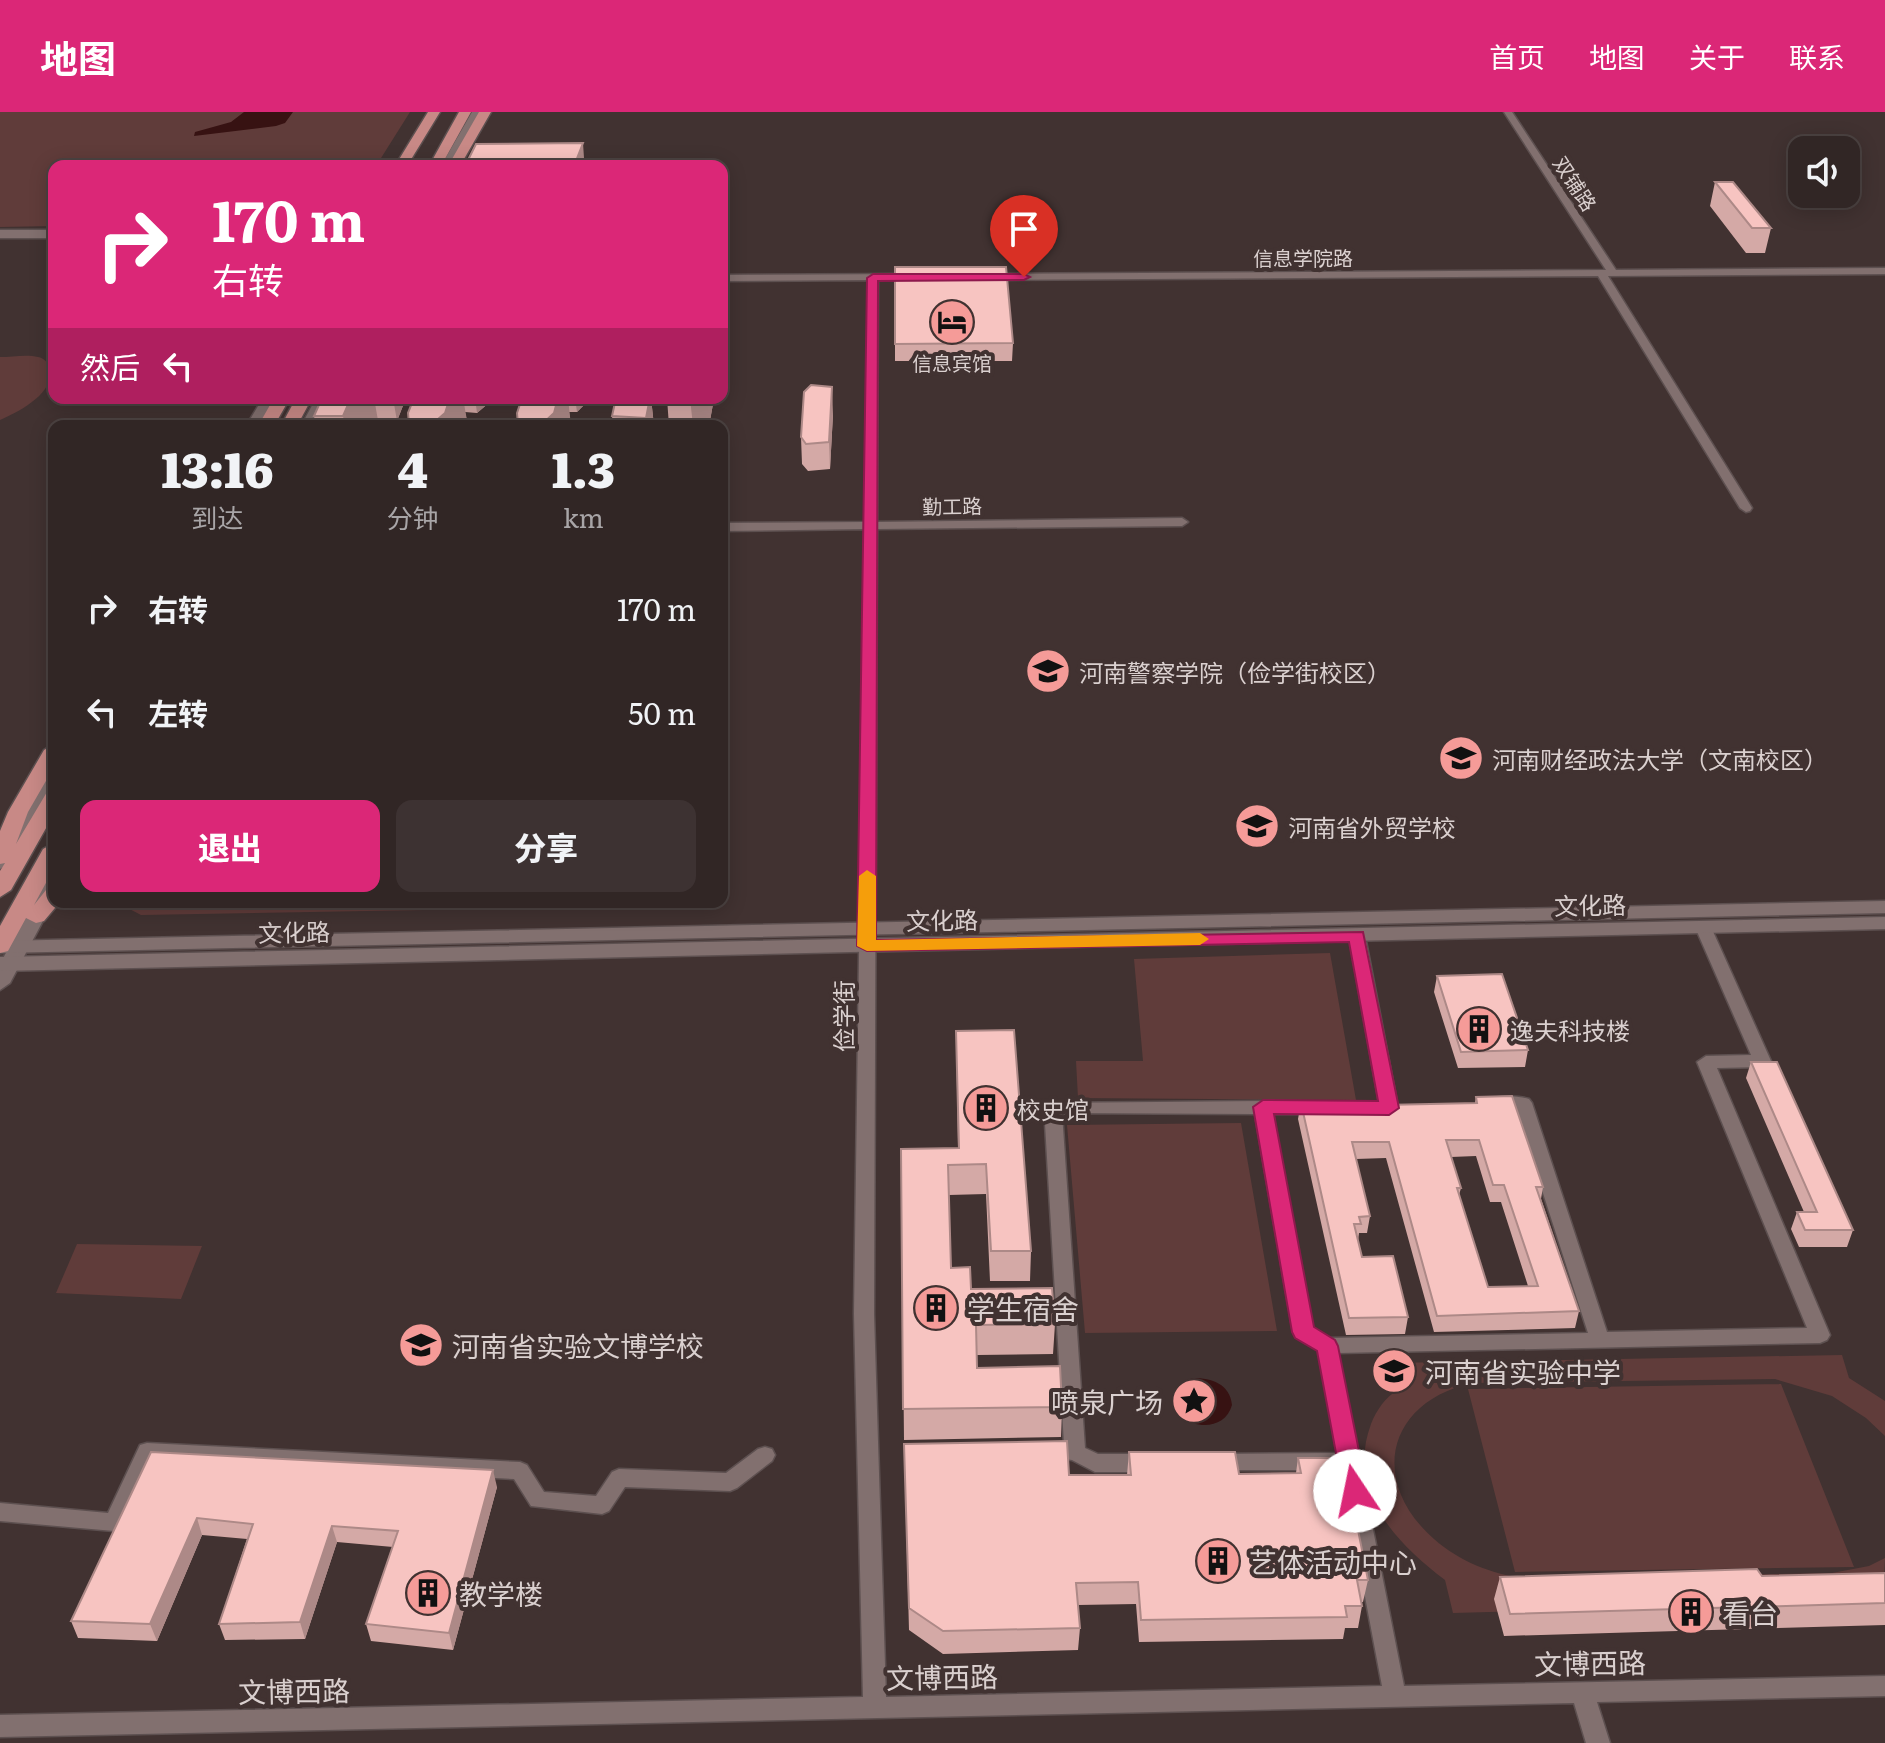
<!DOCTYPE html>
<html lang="zh">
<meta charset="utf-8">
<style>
:root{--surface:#312625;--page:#3d3232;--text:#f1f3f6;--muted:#a8a5a7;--line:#4c4342;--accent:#db2777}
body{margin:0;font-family:Literata,"Noto Sans SC",serif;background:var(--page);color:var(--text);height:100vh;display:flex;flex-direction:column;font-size:30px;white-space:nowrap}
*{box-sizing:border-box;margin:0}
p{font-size:26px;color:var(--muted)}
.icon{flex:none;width:44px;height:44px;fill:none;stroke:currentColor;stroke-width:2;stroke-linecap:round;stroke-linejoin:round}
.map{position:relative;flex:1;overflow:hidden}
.panel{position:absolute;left:48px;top:308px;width:680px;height:488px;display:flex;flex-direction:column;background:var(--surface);border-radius:16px;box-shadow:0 4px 20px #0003,0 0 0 2px var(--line)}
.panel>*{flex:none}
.hud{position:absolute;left:48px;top:48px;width:680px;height:244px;border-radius:16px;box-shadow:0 4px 20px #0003,0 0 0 2px var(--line);background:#db2777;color:#fff;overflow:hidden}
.buttons{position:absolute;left:1788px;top:24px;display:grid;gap:16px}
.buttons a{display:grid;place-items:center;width:72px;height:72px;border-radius:16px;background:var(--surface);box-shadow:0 4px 20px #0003,0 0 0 2px var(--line);font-size:40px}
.pin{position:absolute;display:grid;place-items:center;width:68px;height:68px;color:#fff;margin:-82px -34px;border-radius:50% 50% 50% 0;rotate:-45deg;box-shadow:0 0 8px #0007}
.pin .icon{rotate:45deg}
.me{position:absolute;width:88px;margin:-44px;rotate:349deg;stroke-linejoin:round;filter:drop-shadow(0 0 6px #0008)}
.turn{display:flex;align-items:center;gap:28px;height:168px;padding:0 32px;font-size:36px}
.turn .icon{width:104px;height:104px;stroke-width:2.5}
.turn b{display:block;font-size:56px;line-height:68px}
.then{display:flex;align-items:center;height:76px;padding:0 32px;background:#0003;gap:16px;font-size:30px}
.eta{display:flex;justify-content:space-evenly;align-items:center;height:136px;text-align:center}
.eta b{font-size:48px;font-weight:800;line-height:56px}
.primary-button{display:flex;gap:16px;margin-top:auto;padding:16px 32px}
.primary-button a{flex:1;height:92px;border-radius:16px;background:var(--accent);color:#fff;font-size:32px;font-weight:800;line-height:92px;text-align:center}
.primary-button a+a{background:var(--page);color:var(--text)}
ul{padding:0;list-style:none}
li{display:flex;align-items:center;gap:24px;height:104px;padding:0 32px}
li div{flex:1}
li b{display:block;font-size:30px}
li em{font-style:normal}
header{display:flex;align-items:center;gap:48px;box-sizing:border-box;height:112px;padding:0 40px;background:var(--accent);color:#fff}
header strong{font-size:38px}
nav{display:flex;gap:44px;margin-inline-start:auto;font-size:28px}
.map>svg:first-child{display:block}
</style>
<header>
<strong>地图</strong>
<nav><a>首页</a><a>地图</a><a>关于</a><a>联系</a></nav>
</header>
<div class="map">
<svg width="1885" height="1631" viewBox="0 0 1885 1631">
<rect width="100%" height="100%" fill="#413231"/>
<!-- green -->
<path fill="#603c3a" d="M 0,0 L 410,0 L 376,54 L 54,54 L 54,114 L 0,115 Z
M 0,245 C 12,245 27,242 38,245 C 44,246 49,251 50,258 C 54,282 18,300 0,308 Z
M 116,790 L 602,790 L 600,795 L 141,803 Z
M 1330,841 L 1356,988 L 1078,986 L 1076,949 L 1143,949 L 1134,847 Z
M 1241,1011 L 1277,1219 L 1085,1221 L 1067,1013 Z
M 77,1132 L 202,1134 L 181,1187 L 56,1181 Z
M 1842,1243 L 1849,1266 L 1885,1289 L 1885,1324 L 1866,1306 L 1832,1284 L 1775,1267 L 1473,1271 C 1387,1289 1368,1369 1434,1427 C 1460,1450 1491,1461 1524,1467 L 1832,1461 L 1869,1454 L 1885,1446 L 1883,1489 L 1453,1501 L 1445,1468 C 1396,1431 1346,1379 1371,1312 C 1376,1299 1386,1284 1397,1279 L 1391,1251 Z
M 1781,1272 L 1854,1455 L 1515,1460 L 1468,1277 Z"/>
<!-- water -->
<path fill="#371212" d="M 244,0 L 293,0 L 285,11 L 276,14 L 194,24 L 195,20 L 231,10 Z
M 1193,1266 C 1212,1266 1230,1272 1232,1293 C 1223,1326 1170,1315 1173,1282 L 1184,1269 Z"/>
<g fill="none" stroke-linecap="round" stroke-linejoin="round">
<!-- minor casing -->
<g stroke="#5d5050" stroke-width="3">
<path id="minor" d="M 1504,0 L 1512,0 L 1616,158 L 1885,156 L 1885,162 L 1608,164 L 1752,396 L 1750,399 L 1746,400 L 1740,396 L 1598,164 L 987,168 L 982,165 L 987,162 L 1606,158 Z
M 915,162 L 920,165 L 919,167 L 878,168 L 877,410 L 1182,406 L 1188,410 L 1182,414 L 877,417 L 874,1202 L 886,1585 L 1382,1574 L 1341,1358 L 1215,1358 L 1208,1356 L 1205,1350 L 1208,1344 L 1215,1342 L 1337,1341 L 1318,1238 L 1296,1225 L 1293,1220 L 1255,1002 L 1062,1001 L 1085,1336 L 1098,1342 L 1148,1342 L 1155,1345 L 1158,1351 L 1155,1357 L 1148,1360 L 1095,1360 L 1072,1348 L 1059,1346 L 1056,1340 L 1059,1334 L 1064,1332 L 1044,995 L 1047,991 L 1263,989 L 1327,992 L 1330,996 L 1327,1000 L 1321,1002 L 1273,1002 L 1312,1216 L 1330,1226 L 1588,1221 L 1516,997 L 1487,996 L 1484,992 L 1487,988 C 1499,984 1517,983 1529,987 L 1532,991 L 1607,1220 L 1807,1216 L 1697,950 L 1706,944 L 1751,943 L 1695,815 L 1703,810 L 1711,815 L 1771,949 L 1762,955 L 1717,956 L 1830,1223 L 1827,1228 L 1820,1231 L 1338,1241 L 1404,1574 L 1885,1564 L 1885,1584 L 1597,1590 L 1610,1631 L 1586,1631 L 1574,1591 L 0,1625 L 0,1603 L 863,1585 L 854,1202 L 865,417 L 722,419 L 722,411 L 865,410 L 868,168 L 722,169 L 722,163 Z
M 1357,819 L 1365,824 L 1398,996 L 1395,1000 L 1383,1000 L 1380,996 L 1349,824 Z
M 147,1331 L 520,1350 L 527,1353 L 544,1380 L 596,1384 L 612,1360 L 619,1357 L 726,1361 L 758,1337 L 765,1335 L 772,1337 L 775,1343 L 772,1349 L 737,1376 L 730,1379 L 625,1375 L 609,1399 L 602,1402 L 531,1394 L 514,1367 L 153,1348 L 122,1416 L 114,1419 L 0,1409 L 0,1391 L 108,1401 L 140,1333 Z"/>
</g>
<!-- tertiary casing -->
<g stroke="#5d5050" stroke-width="3">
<path id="tertiary" d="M 472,0 L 482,0 L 453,54 L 441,54 Z
M 0,118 L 54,118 L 54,126 L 0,126 Z
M 263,286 L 277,286 L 260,314 L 246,314 Z
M 316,286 L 330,286 L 315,314 L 301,314 Z
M 54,654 L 54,675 L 10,751 L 0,757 L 0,735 L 45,659 Z
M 54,764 L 54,788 L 10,871 L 0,878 L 0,852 L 44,770 Z"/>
</g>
<!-- secondary casing -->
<g stroke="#5d5050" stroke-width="3">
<path id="secondary" d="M 1885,789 L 1885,801 L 0,841 L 0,829 Z
M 1885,805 L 1885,817 L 0,859 L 0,845 Z"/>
</g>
<!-- trunk casing -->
<g stroke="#5d5050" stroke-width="3">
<path id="trunk" d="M 428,0 L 440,0 L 407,54 L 395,54 Z
M 459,0 L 471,0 L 441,54 L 429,54 Z
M 479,0 L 491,0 L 460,54 L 448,54 Z
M 274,286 L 290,286 L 274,314 L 258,314 Z
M 296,286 L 312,286 L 297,314 L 281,314 Z
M 54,632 L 54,655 L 28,700 L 16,732 L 47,680 L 54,678 L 54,702 L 11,778 L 0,785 L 0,759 L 5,751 L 0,752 L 0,719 L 8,700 L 44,638 Z
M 54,731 L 54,756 L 34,793 L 46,778 L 54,776 L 54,790 L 60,790 L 44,809 L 36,811 L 26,806 L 8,839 L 0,841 L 0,814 L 43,737 Z"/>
</g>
<!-- minor -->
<use href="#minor" fill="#82706f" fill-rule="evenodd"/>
<!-- tertiary -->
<use href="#tertiary" fill="#82706f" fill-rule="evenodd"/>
<!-- secondary -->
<use href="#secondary" fill="#82706f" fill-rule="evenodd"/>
<!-- trunk -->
<use href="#trunk" fill="#c88986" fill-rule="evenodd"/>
</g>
<!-- wall -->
<path fill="#d4a9a6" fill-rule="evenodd" d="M 1715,70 L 1771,116 L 1765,141 L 1746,141 L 1710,94 Z
M 895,155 L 1013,231 L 1012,249 L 895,249 Z
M 322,286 L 406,286 L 397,309 L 378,309 L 379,314 L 316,314 L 314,304 Z
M 414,286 L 491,286 L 490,290 L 477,301 L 465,300 L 468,314 L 409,314 L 408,301 Z
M 522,286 L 589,286 L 588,289 L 577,300 L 569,300 L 571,314 L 518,314 L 517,301 Z
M 651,286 L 654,314 L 613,314 L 612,304 Z
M 667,286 L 712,286 L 713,292 L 709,314 L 669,314 Z
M 833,302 L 830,357 L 808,359 L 802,352 L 801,325 Z
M 1437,864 L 1528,938 L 1525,955 L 1458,956 L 1434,880 Z
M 956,919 L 1031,1139 L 1030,1169 L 990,1169 L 986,1082 L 949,1083 L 951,1156 L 971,1177 L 1055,1212 L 1053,1242 L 977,1243 L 977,1256 L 1062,1295 L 1061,1325 L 904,1328 L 901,1037 L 958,1036 Z
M 1751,950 L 1853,1118 L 1847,1135 L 1799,1135 L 1791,1117 L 1797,1100 L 1804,1100 L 1746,966 Z
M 1476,985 L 1543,1075 L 1541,1087 L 1579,1199 L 1575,1216 L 1434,1220 L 1386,1046 L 1356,1047 L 1370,1104 L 1367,1121 L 1359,1121 L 1358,1129 L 1362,1145 L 1408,1205 L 1405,1222 L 1346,1223 L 1298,1007 L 1301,991 L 1336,994 L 1475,991 ZM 1476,1044 L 1490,1090 L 1501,1090 L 1528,1174 L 1488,1175 L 1459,1083 L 1461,1076 L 1451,1045 Z
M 904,1332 L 1069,1363 L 1127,1363 L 1129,1340 L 1239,1362 L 1296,1361 L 1298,1346 L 1332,1363 L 1368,1468 L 1363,1490 L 1362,1490 L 1362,1494 L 1358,1516 L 1345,1516 L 1343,1527 L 1139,1530 L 1136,1492 L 1078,1493 L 1080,1516 L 1078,1538 L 943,1542 L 909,1518 Z
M 151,1340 L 497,1375 L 453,1538 L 371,1529 L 366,1512 L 393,1435 L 337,1430 L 305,1527 L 225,1528 L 219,1512 L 247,1427 L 202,1423 L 157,1529 L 78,1526 L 71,1509 Z
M 1885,1461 L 1885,1513 L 1504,1524 L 1494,1487 L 1500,1465 L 1762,1464 Z"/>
<!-- shaded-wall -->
<path fill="#ad8987" d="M 583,31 L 584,46 L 582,54 L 574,54 Z
M 832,275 L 833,302 L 830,357 L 829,330 Z
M 351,286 L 374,286 L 379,314 L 345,314 L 343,304 Z
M 393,286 L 406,286 L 397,309 Z
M 450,286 L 463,286 L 468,314 L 430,314 Z
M 475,286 L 491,286 L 490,290 L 477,301 Z
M 558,286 L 568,286 L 571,314 L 540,314 Z
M 575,286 L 589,286 L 588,289 L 577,300 Z
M 650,286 L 651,286 L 654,314 L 647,314 L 646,306 Z
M 690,286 L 712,286 L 713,292 L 709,314 L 693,314 Z
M 493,1358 L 497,1375 L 453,1538 L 449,1521 Z
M 197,1406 L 202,1423 L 157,1529 L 150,1512 Z
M 332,1414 L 337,1430 L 305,1527 L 300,1510 Z"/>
<!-- building -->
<path fill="#f7c4c1" stroke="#ad8987" stroke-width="2" fill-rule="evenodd" d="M 583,31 L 574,54 L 465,54 L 476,32 Z
M 1715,70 L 1733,70 L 1771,116 L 1752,116 Z
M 895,155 L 1006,155 L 1013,231 L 895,232 Z
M 811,273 L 832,275 L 829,330 L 806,332 L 801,325 L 804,280 Z
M 322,286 L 351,286 L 343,304 L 314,304 Z
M 414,286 L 450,286 L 445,301 L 430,314 L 409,312 L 408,301 Z
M 522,286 L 558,286 L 554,301 L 540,314 L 518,312 L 517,301 Z
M 616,286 L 650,286 L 646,306 L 612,304 Z
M 1502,862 L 1528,938 L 1461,940 L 1437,864 Z
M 1014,918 L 1031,1139 L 991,1139 L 986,1052 L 948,1053 L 951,1156 L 970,1155 L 971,1177 L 1052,1176 L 1055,1212 L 976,1213 L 977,1256 L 1060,1254 L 1062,1295 L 903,1297 L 901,1037 L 959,1036 L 956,919 Z
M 1751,950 L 1777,950 L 1853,1118 L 1805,1118 L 1797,1100 L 1817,1100 Z
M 1512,984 L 1543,1075 L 1536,1075 L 1579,1199 L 1437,1204 L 1389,1030 L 1352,1030 L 1370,1104 L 1359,1105 L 1361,1112 L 1354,1112 L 1362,1145 L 1393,1144 L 1408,1205 L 1349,1206 L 1301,991 L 1335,990 L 1336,994 L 1477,991 L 1476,985 ZM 1446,1028 L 1479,1028 L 1493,1073 L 1504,1073 L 1538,1174 L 1488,1175 L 1457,1076 L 1461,1076 Z
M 1067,1329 L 1069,1363 L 1131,1363 L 1129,1340 L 1235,1340 L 1239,1362 L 1301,1361 L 1298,1346 L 1329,1346 L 1332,1363 L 1347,1363 L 1368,1468 L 1357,1468 L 1362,1494 L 1345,1494 L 1347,1505 L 1141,1508 L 1138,1470 L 1076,1471 L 1080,1516 L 943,1519 L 909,1496 L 904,1332 Z
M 151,1340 L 493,1358 L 449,1521 L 366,1512 L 398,1419 L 332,1414 L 300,1510 L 219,1512 L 253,1412 L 197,1406 L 150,1512 L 71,1509 Z
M 1757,1457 L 1762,1464 L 1885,1461 L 1885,1491 L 1510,1502 L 1500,1465 Z"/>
<!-- route -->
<path fill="#db2777" stroke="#8e194d" stroke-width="2" d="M 873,162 L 1024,162 L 1030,165 L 1024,168 L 878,169 L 876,828 L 1363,820 L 1399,996 L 1389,1003 L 1274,1002 L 1314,1215 L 1335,1228 L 1338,1234 L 1367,1379 L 1364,1386 L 1355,1389 L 1347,1386 L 1343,1379 L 1317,1239 L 1295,1226 L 1292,1220 L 1253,995 L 1263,988 L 1378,989 L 1349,830 L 867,839 L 857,834 L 867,166 Z"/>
<!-- slow -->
<path fill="#f59e0b" d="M 867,758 L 876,764 L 876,828 L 1200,821 L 1209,827 L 1200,833 L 867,839 L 857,834 L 859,764 Z"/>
<!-- icons -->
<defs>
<g id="hotel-disc" transform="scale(2.3)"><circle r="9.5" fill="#f59b98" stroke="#413231"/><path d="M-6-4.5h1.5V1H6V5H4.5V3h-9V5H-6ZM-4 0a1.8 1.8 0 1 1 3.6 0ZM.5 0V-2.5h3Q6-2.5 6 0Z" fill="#111"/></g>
<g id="school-disc" transform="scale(2.3)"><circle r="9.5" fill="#f59b98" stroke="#413231"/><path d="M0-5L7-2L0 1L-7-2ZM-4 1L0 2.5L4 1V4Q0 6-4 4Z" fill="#111"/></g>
<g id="building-disc" transform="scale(2.3)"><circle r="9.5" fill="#f59b98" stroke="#413231"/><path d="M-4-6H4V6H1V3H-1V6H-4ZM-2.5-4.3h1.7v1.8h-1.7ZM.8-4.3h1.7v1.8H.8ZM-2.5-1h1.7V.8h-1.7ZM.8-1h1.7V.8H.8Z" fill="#111"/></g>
<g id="sight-disc" transform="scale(2.3)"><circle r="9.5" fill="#f59b98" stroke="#413231"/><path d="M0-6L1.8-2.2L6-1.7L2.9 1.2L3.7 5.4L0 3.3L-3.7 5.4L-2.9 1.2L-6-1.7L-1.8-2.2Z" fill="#111"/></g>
</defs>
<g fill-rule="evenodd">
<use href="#hotel-disc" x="952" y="210"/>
<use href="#school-disc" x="1048" y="559"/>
<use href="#school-disc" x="1461" y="646"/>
<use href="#school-disc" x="1257" y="714"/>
<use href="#building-disc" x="1479" y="917"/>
<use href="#building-disc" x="986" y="996"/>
<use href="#building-disc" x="936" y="1196"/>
<use href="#school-disc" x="421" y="1233"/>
<use href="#school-disc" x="1394" y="1259"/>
<use href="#sight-disc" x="1194" y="1289"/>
<use href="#building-disc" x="1218" y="1449"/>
<use href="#building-disc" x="428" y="1481"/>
<use href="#building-disc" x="1691" y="1500"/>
</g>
<g text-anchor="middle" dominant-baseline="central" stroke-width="8" stroke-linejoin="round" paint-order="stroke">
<!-- far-street labels -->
<g font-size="20" fill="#dad0cf" stroke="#413231">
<text transform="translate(1576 71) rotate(57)">双铺路</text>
<text x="1303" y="145">信息学院路</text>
<text transform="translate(952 393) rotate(-1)">勤工路</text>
</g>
<!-- far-poi labels -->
<g font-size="20" fill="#dad0cf" stroke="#413231">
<text x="952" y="250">信息宾馆</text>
</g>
<!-- poi labels -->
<g font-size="24" fill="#dad0cf" stroke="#413231" text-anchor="start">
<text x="1079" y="559">河南警察学院（俭学街校区）</text>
<text x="1492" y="646">河南财经政法大学（文南校区）</text>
<text x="1288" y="714">河南省外贸学校</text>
<text x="1510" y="917">逸夫科技楼</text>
<text x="1017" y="996">校史馆</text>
</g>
<!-- street labels -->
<g font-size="24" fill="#dad0cf" stroke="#413231">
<text transform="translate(1590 792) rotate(-1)">文化路</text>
<text transform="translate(942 807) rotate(-1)">文化路</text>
<text transform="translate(294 819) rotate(-1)">文化路</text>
<text transform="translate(842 904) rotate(-90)">俭学街</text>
</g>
<!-- near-poi labels -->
<g font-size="28" fill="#dad0cf" stroke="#413231" text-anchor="start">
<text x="967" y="1196">学生宿舍</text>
<text x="452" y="1233">河南省实验文博学校</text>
<text x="1425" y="1259">河南省实验中学</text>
<text x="1163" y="1289" text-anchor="end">喷泉广场</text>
<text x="1249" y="1449">艺体活动中心</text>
<text x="459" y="1481">教学楼</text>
<text x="1722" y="1500">看台</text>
</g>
<!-- near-street labels -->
<g font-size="28" fill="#dad0cf" stroke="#413231">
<text transform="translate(1590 1550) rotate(-1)">文博西路</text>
<text transform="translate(942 1564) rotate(-1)">文博西路</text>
<text transform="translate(294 1578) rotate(-1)">文博西路</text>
</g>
</g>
</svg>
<div class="buttons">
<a><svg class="icon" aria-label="sound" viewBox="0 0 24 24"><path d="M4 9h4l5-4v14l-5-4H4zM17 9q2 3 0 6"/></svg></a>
</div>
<div class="pin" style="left:1024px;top:165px;background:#d93025"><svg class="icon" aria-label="arrive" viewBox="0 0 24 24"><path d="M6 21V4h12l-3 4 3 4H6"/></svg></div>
<svg class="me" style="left:1355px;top:1379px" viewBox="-20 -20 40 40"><circle r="19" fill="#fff"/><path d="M0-13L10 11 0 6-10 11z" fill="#db2777"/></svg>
<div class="hud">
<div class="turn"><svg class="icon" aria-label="right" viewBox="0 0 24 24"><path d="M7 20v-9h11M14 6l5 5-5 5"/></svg><div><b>170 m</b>右转</div></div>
<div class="then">然后<svg class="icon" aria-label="left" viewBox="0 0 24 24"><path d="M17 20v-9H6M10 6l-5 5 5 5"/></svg></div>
</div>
<section class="panel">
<div class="eta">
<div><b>13:16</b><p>到达</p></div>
<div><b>4</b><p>分钟</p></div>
<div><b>1.3</b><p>km</p></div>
</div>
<ul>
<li><svg class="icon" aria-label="right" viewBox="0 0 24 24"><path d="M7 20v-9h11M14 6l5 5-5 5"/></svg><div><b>右转</b></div><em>170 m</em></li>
<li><svg class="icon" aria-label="left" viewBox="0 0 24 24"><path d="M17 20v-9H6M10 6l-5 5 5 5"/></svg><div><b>左转</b></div><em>50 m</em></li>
</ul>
<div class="primary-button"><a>退出</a><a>分享</a></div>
</section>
</div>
